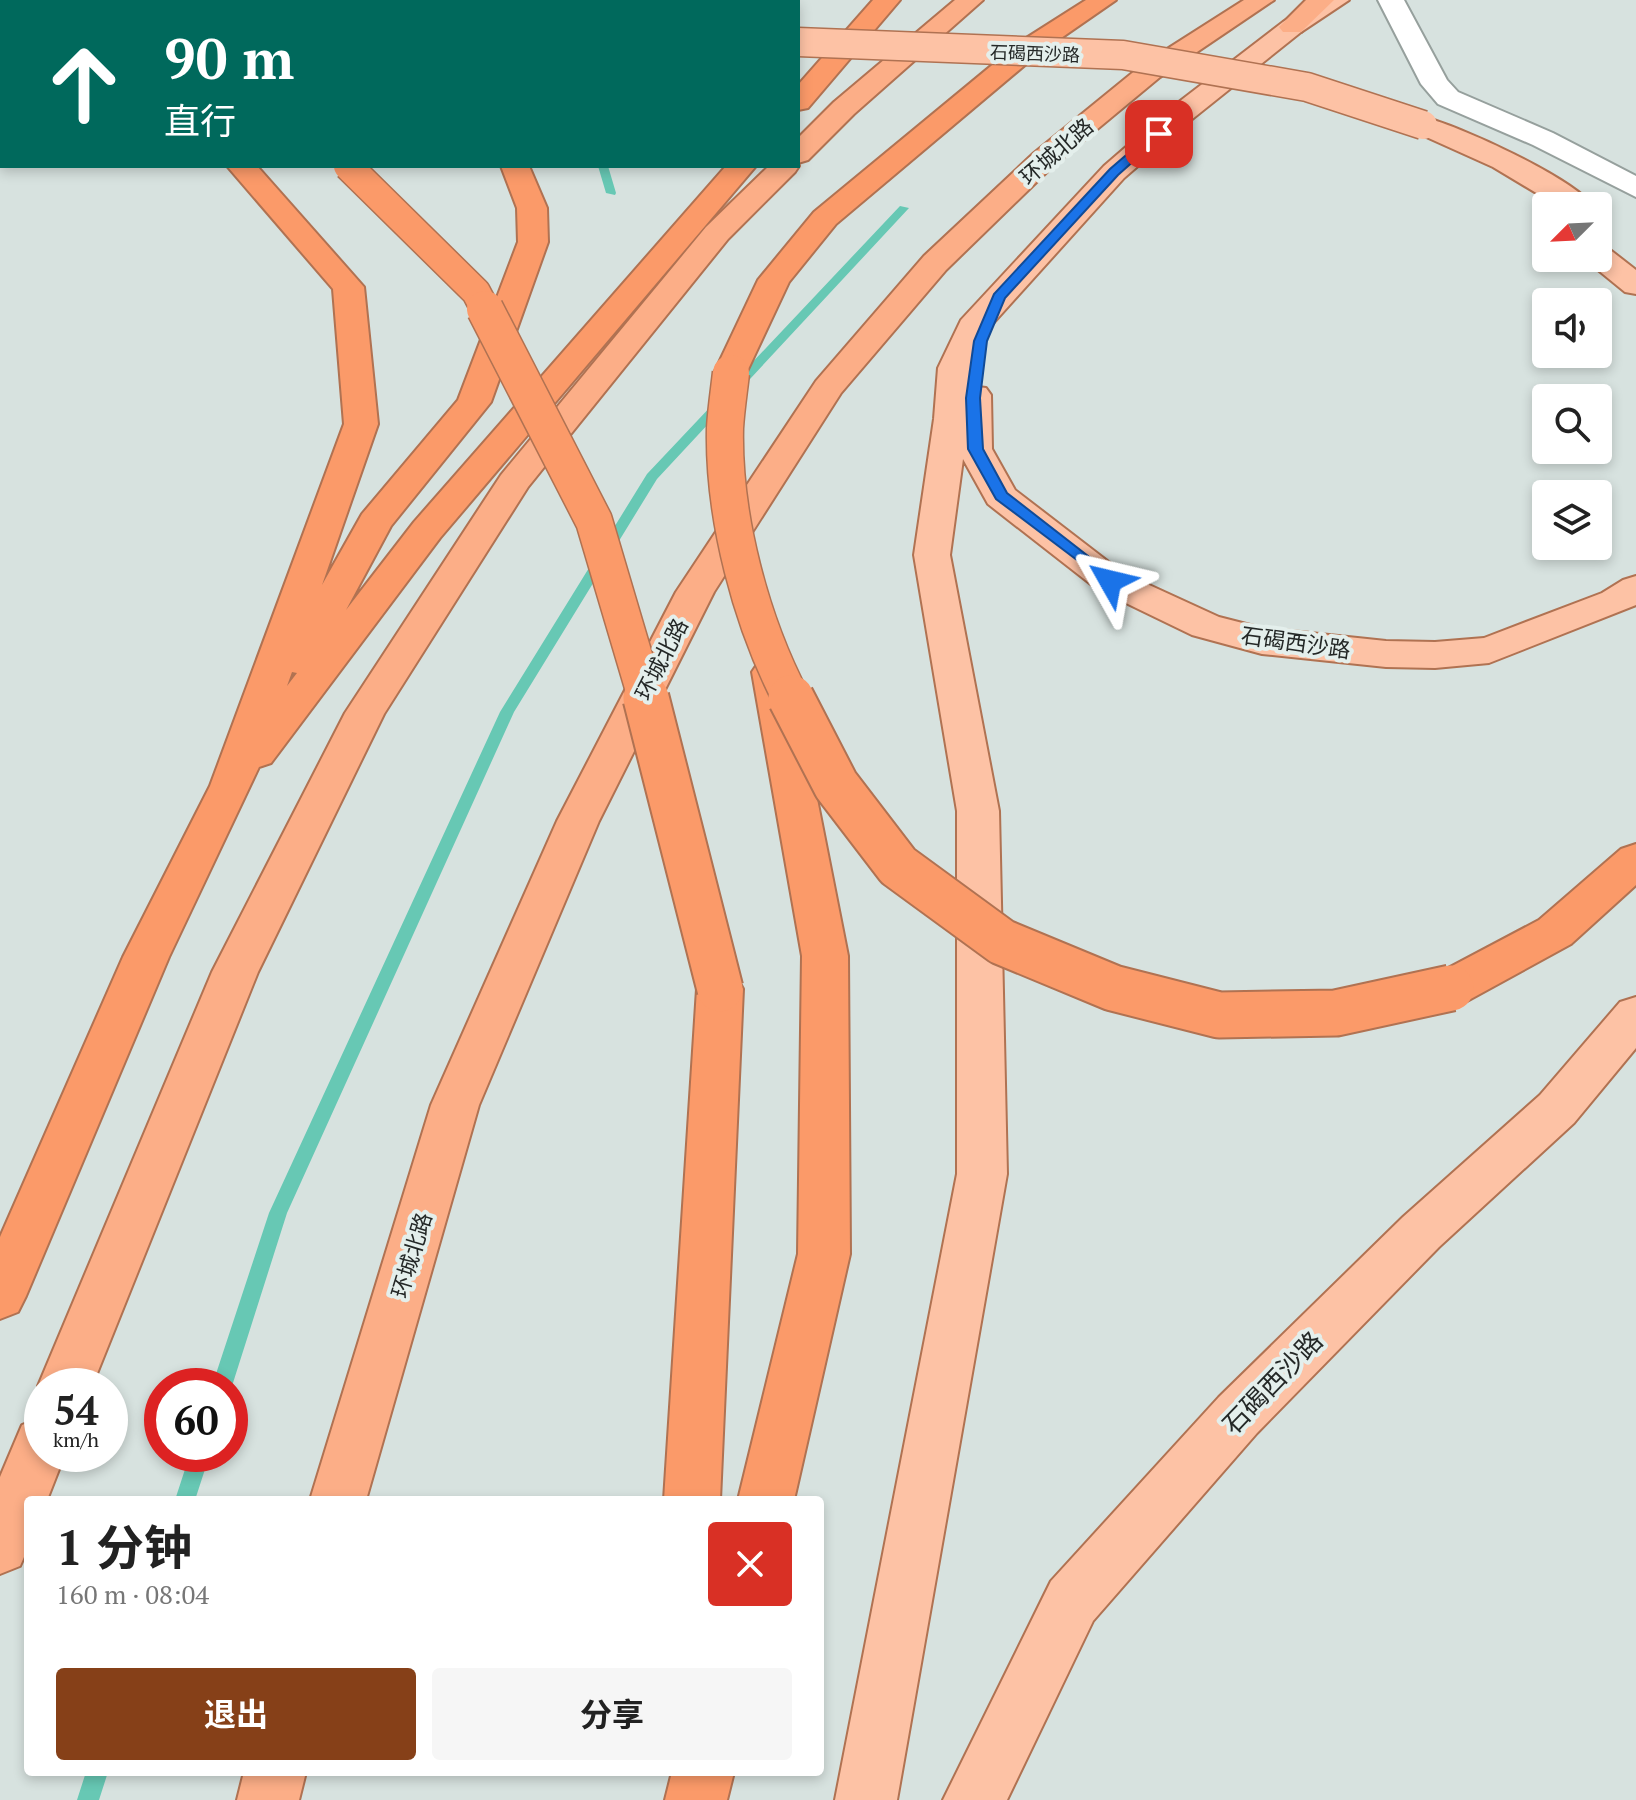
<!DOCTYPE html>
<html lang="zh">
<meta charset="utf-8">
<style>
:root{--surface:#fff;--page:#f6f6f6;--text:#222;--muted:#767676;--accent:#864018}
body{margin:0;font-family:"PT Serif","Noto Sans SC",serif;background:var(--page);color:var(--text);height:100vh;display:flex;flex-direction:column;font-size:30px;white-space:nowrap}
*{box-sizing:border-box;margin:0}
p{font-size:26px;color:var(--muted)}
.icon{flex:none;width:44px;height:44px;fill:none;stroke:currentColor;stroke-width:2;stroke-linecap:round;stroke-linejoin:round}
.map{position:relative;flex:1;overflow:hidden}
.drawer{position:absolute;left:24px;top:1496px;width:800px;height:280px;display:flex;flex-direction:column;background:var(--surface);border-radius:8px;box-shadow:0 4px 12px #0003}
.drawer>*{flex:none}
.top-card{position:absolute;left:0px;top:0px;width:800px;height:168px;box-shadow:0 4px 12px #0003;background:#00695c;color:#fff;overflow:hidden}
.needle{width:52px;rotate:246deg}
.buttons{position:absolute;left:1532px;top:192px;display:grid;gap:16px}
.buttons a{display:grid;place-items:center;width:80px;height:80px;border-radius:8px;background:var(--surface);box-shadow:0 4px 12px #0003;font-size:40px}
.speed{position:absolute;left:24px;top:1368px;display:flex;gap:16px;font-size:40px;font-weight:700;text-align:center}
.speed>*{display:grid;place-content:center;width:104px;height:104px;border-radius:50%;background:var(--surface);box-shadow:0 4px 12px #0003;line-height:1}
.speed small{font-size:20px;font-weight:400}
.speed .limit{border:12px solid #d22;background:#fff;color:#111}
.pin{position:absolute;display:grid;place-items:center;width:68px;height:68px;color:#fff;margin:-34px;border-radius:16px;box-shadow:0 4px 12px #0006}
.me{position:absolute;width:88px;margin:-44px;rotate:307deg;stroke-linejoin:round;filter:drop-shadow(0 0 6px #0008)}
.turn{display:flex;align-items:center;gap:28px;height:168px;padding:0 32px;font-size:36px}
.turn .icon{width:104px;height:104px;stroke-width:2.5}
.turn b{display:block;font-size:56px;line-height:68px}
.round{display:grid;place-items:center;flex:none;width:84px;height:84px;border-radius:8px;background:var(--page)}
.summary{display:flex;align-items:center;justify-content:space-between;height:136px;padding:0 32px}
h1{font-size:48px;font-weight:700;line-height:60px}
.primary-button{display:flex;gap:16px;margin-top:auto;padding:16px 32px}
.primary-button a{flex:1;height:92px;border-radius:8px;background:var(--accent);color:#fff;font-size:32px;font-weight:700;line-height:92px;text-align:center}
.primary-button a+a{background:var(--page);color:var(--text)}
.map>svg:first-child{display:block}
</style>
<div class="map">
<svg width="1636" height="1800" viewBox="0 0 1636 1800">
<rect width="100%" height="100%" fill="#d7e2df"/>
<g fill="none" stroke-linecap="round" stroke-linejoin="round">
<!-- stream -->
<path fill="#67c8b4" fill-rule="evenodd" d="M 598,166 L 608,166 L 616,193 L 615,195 L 606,193 Z
M 900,206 L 909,208 L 657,479 L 514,712 L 287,1213 L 232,1386 L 230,1390 L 230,1386 L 212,1386 L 269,1213 L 500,712 L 647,474 Z
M 190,1454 L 210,1454 L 195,1500 L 175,1500 Z
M 86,1772 L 108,1772 L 99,1800 L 77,1800 Z"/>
<!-- minor casing -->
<g stroke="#96a09d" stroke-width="4">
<path id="minor" d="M 1378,0 L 1404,0 L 1447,80 L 1458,92 L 1553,133 L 1636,176 L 1636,197 L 1533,145 L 1438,104 L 1421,84 Z"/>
</g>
<!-- primary casing -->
<g stroke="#b07252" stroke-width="4">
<path id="primary" d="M 322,0 L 353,0 L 355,2 L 324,2 Z
M 406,0 L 437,0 L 439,2 L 408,2 Z
M 1318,0 L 1349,0 L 1301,32 L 1191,120 L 1124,178 L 987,330 L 970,368 L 970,386 L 986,388 L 991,395 L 992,449 L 1015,490 L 1123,573 L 1219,617 L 1262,628 L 1386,641 L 1435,642 L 1484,638 L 1602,593 L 1623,580 L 1636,576 L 1636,605 L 1489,663 L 1435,668 L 1386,667 L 1262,654 L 1192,635 L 1097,589 L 988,504 L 963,459 L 950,555 L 999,811 L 1007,1174 L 897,1800 L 835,1800 L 957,1174 L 957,811 L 914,555 L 934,419 L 938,368 L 961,320 L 1104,166 L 1171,108 L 1283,22 Z
M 1423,117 C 1458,125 1573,178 1593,206 L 1558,206 L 1493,167 L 1413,131 L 1409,125 L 1413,119 Z
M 1598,246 L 1609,249 L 1636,270 L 1636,294 L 1625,292 L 1587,261 L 1585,258 L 1598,258 Z
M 1636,997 L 1636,1048 L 1574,1123 L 1439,1247 L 1257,1433 L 1093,1621 L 1007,1800 L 943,1800 L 1051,1581 L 1219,1397 L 1403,1217 L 1540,1095 L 1620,1002 Z"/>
</g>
<!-- trunk casing -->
<g stroke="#b07252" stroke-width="4">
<path id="trunk" d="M 955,0 L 983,0 L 854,114 L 808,160 L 798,163 L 798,138 L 834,102 Z
M 1244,0 L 1274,0 L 1160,77 L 1054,165 L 946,270 L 841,393 L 714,592 L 599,821 L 479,1105 L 366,1500 L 310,1500 L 431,1105 L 557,821 L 676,592 L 816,381 L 924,256 L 1034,153 L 1142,65 Z
M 1306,0 L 1334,0 L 1301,32 L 1283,32 L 1279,27 Z
M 798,164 L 799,166 L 795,172 L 728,239 L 528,487 L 384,714 L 258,972 L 92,1386 L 42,1386 L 42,1395 L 38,1386 L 212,972 L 345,713 L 501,475 L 706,227 L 769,166 Z
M 42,1417 L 42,1454 L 65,1454 L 47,1500 L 28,1500 L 28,1548 L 20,1566 L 0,1574 L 0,1477 L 22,1425 Z
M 244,1772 L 306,1772 L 299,1800 L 237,1800 Z"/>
</g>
<!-- motorway casing -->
<g stroke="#b07252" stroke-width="4">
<path id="motorway" d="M 97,0 L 125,0 L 127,2 L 99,2 Z
M 233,0 L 262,0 L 264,2 L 235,2 Z
M 549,0 L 590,0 L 592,2 L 551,2 Z
M 750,0 L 788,0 L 748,2 Z
M 873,0 L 900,0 L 808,108 L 798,110 L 798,85 Z
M 1086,0 L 1116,0 L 1038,54 L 836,224 L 789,282 L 743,380 L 731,383 L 719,380 L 714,373 L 758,280 L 814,212 L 1020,42 Z
M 0,63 L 2,63 L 2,80 L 0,80 Z
M 227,166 L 257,166 L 364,287 L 378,424 L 322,585 L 362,514 L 458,400 L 518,242 L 517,208 L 501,166 L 529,166 L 547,208 L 548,242 L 491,402 L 391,526 L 346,610 L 414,522 L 726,166 L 756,166 L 440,538 L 271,763 L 259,767 L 169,957 L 26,1296 L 18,1312 L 0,1319 L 0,1237 L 123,957 L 210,786 L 344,424 L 333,289 ZM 292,672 L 297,673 L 287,686 Z
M 772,659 L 786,663 L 792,672 L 848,956 L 850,1254 L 794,1500 L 738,1500 L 798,1254 L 802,956 L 752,672 L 758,663 Z
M 1636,844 L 1636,885 L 1571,944 L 1467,1001 L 1451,1006 L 1435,1001 L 1428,988 L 1435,975 L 1539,920 L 1621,849 Z
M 720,971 L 736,976 L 743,989 L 720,1500 L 664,1500 L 697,989 L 704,976 Z
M 672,1772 L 734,1772 L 727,1800 L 665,1800 Z"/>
</g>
<!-- minor -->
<use href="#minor" fill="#fff" fill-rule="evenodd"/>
<!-- primary -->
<use href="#primary" fill="#fdc2a5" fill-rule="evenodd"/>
<!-- trunk -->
<use href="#trunk" fill="#fcae87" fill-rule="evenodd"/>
<!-- motorway -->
<use href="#motorway" fill="#fb9a69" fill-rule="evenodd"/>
<!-- primary-bridge casing -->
<g stroke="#b07252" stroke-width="31" stroke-linecap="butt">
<path id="primary-bridge" d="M 798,42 L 1123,55 L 1307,87 L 1423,125"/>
</g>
<!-- motorway-bridge-far2 casing -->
<g stroke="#b07252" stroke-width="31" stroke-linecap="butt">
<path id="motorway-bridge-far2" d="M 348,166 L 476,292 L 486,311"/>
</g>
<!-- motorway-bridge-far1 casing -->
<g stroke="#b07252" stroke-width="39" stroke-linecap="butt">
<path id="motorway-bridge-far1" d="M 485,309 L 594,521 L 647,700
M 731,373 C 729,391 726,410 725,428 C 723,517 751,622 792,700"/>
</g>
<!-- motorway-bridge casing -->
<g stroke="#b07252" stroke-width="49" stroke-linecap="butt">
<path id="motorway-bridge" d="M 646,698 L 720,989
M 791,698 L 836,785 L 898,866 L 1002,942 L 1113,988 L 1219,1015 L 1336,1013 L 1451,988"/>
</g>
<!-- primary-bridge -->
<use href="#primary-bridge" stroke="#fdc2a5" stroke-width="28"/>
<!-- motorway-bridge-far2 -->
<use href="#motorway-bridge-far2" stroke="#fb9a69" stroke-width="28"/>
<!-- motorway-bridge-far1 -->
<use href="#motorway-bridge-far1" stroke="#fb9a69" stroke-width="36"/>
<!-- motorway-bridge -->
<use href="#motorway-bridge" stroke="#fb9a69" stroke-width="45"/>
</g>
<!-- route -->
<path fill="#1a73e8" stroke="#114b97" stroke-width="2" d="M 1154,131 L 1164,134 L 1118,175 L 1005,298 L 987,341 L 980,398 L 983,449 L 1007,493 L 1115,577 L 1115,584 L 1110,585 L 996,499 L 968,449 L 966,398 L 974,341 L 994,294 L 1110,169 Z"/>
<g text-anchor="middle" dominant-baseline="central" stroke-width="8" stroke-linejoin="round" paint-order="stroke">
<!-- far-street labels -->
<g font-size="18" fill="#242827" stroke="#e4efec">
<text transform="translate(1035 53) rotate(2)">石碣西沙路</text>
</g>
<!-- street labels -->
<g font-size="22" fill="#242827" stroke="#e4efec">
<text transform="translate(1056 151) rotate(-41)">环城北路</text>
<text transform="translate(1296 642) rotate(8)">石碣西沙路</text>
<text transform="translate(661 659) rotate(-63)">环城北路</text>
<text transform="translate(411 1255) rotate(-73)">环城北路</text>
</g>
<!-- near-street labels -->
<g font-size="26" fill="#242827" stroke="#e4efec">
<text transform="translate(1272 1382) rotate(-46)">石碣西沙路</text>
</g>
</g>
</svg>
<div class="buttons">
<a><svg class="needle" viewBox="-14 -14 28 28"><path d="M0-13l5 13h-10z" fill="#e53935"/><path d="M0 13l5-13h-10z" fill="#767676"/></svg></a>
<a><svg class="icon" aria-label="sound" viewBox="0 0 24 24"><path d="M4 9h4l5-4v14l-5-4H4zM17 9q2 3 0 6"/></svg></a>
<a><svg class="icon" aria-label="search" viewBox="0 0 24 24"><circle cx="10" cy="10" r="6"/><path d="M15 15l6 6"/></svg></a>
<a><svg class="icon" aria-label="layers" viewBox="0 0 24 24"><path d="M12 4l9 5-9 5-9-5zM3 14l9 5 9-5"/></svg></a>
</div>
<div class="speed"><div>54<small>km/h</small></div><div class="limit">60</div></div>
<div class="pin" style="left:1159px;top:134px;background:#d93025"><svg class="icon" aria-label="arrive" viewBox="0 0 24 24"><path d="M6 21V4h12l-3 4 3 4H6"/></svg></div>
<svg class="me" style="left:1110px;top:581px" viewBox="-20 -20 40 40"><path d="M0-17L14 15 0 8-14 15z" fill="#1a73e8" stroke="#fff" stroke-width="4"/></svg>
<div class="top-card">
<div class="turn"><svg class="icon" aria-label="ahead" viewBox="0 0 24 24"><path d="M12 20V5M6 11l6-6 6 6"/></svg><div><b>90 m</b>直行</div></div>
</div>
<section class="drawer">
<div class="summary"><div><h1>1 分钟</h1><p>160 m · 08:04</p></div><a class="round" style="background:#d93025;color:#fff"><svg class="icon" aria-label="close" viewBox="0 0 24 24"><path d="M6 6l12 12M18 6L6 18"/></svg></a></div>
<div class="primary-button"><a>退出</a><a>分享</a></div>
</section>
</div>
